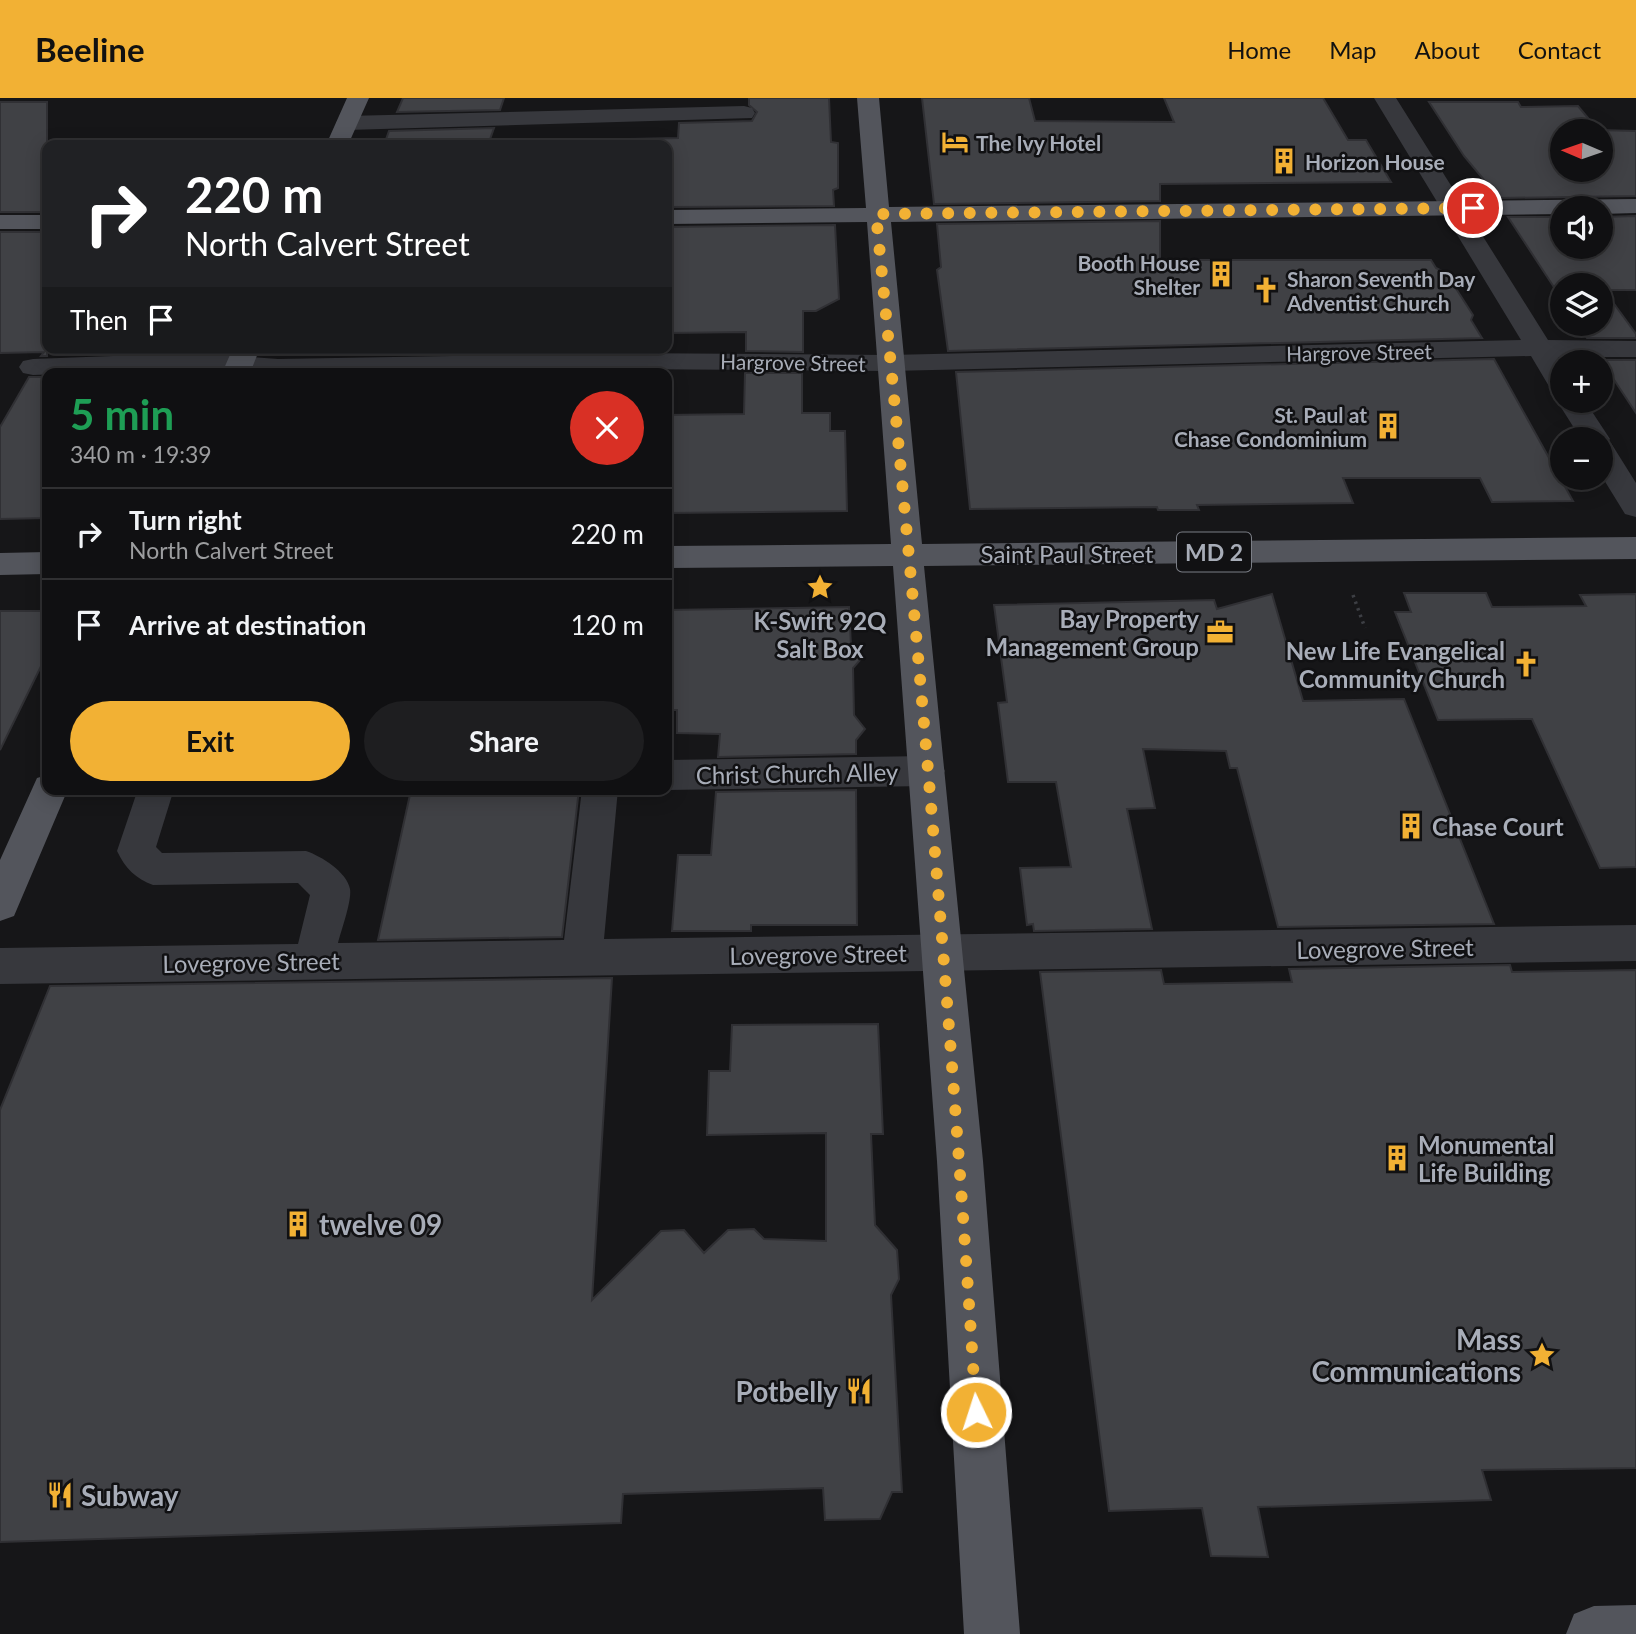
<!DOCTYPE html>
<meta charset="utf-8">
<style>
:root{--surface:#101012;--page:#1e1e20;--text:#f1f3f6;--muted:#9c9d9f;--line:#303032;--accent:#f2b134}
body{margin:0;font-family:Lato,sans-serif;background:var(--page);color:var(--text);height:100vh;display:flex;flex-direction:column;font-size:26px;white-space:nowrap}
*{box-sizing:border-box;margin:0}
p{font-size:23px;color:var(--muted)}
.icon{flex:none;width:38px;height:38px;fill:none;stroke:currentColor;stroke-width:2;stroke-linecap:round;stroke-linejoin:round}
.map{position:relative;flex:1;overflow:hidden}
.drawer{position:absolute;left:42px;top:270px;width:630px;height:427px;display:flex;flex-direction:column;background:var(--surface);border-radius:14px;box-shadow:0 4px 18px #0003,0 0 0 2px var(--line)}
.drawer>*{flex:none}
.hud{position:absolute;left:42px;top:42px;width:630px;height:214px;border-radius:14px;box-shadow:0 4px 18px #0003,0 0 0 2px var(--line);background:#202124;color:#fff;overflow:hidden}
.needle{width:46px;rotate:272deg}
.controls{position:absolute;left:1550px;top:21px;display:grid;gap:14px}
.controls a{display:grid;place-items:center;width:63px;height:63px;border-radius:50%;background:var(--surface);box-shadow:0 4px 18px #0003,0 0 0 2px var(--line);font-size:35px}
.pin{position:absolute;display:grid;place-items:center;width:60px;height:60px;color:#fff;margin:-30px;border:4px solid #fff;border-radius:50%;box-shadow:0 2px 7px #0007}
.me{position:absolute;width:77px;margin:-38px;rotate:356deg;stroke-linejoin:round;filter:drop-shadow(0 0 5px #0008)}
.turn{display:flex;align-items:center;gap:24px;height:147px;padding:0 28px;font-size:32px}
.turn .icon{width:91px;height:91px;stroke-width:2.5}
.turn b{display:block;font-size:49px;line-height:60px}
.then{display:flex;align-items:center;height:66px;padding:0 28px;background:#0003;gap:14px;font-size:26px}
.round{display:grid;place-items:center;flex:none;width:74px;height:74px;border-radius:37px;background:var(--page)}
.head{display:flex;align-items:center;justify-content:space-between;height:119px;padding:0 28px}
h1{font-size:42px;font-weight:700;line-height:52px;color:#1e9e55}
.cta{display:flex;gap:14px;margin-top:auto;padding:14px 28px}
.cta a{flex:1;height:80px;border-radius:42px;background:var(--accent);color:#111;font-size:28px;font-weight:700;line-height:80px;text-align:center}
.cta a+a{background:var(--page);color:var(--text)}
ul{padding:0;list-style:none}
li{display:flex;align-items:center;gap:21px;height:91px;padding:0 28px;border-top:2px solid var(--line)}
li div{flex:1}
li b{display:block;font-size:26px}
li em{font-style:normal}
header{display:flex;align-items:center;gap:42px;box-sizing:border-box;height:98px;padding:0 35px;background:var(--accent);color:#111}
header strong{font-size:33px}
nav{display:flex;gap:38px;margin-inline-start:auto;font-size:24px}
.map>svg:first-child{display:block}
</style>
<header>
<strong>Beeline</strong>
<nav><a>Home</a><a>Map</a><a>About</a><a>Contact</a></nav>
</header>
<div class="map">
<svg width="1636" height="1536" viewBox="0 0 1636 1536">
<rect width="100%" height="100%" fill="#161618"/>
<!-- building -->
<path fill="#404145" stroke="#303034" stroke-width="2" fill-rule="evenodd" d="M 403,0 L 504,0 L 500,12 L 397,14 Z
M 749,0 L 829,0 L 831,44 L 838,45 L 838,90 L 833,92 L 834,108 L 668,109 L 673,71 L 667,67 L 667,47 L 641,47 L 632,41 L 678,40 L 679,25 L 752,23 L 757,14 L 749,7 Z
M 922,0 L 1029,0 L 1035,23 L 1174,24 L 1164,0 L 1323,0 L 1348,42 L 1366,42 L 1391,84 L 1160,86 L 1160,103 L 934,106 Z
M 0,4 L 47,4 L 47,114 L 0,114 Z
M 1429,4 L 1518,4 L 1521,9 L 1578,8 L 1598,32 L 1636,33 L 1636,98 L 1499,100 L 1464,58 ZM 1563,33 L 1601,33 L 1601,72 L 1563,72 Z
M 494,30 L 488,47 L 384,47 L 389,33 Z
M 1636,118 L 1636,192 L 1604,192 L 1636,236 L 1636,240 L 1587,240 L 1578,226 L 1601,226 L 1601,187 L 1563,187 L 1563,203 L 1508,119 L 1563,119 L 1563,149 L 1601,149 L 1601,119 Z
M 1160,123 L 1160,162 L 1431,162 L 1436,170 L 1446,175 L 1473,217 L 1471,222 L 1482,240 L 948,253 L 937,172 L 941,169 L 937,126 Z
M 835,127 L 839,201 L 816,213 L 803,213 L 803,254 L 746,253 L 746,234 L 667,235 L 667,129 Z
M 0,134 L 47,134 L 47,258 L 41,258 L 44,254 L 0,255 Z
M 1494,261 L 1573,403 L 1492,404 L 1480,380 L 1343,380 L 1353,405 L 1197,407 L 1199,412 L 1158,412 L 1157,409 L 970,411 L 956,274 Z
M 1601,262 L 1636,262 L 1636,315 Z
M 745,275 L 802,275 L 802,315 L 830,315 L 830,333 L 845,333 L 847,413 L 667,415 L 667,317 L 744,316 Z
M 29,279 L 47,279 L 47,420 L 0,421 L 0,329 Z
M 1404,495 L 1486,495 L 1492,509 L 1586,508 L 1580,497 L 1636,496 L 1636,769 L 1600,770 L 1532,621 L 1438,622 L 1395,514 L 1411,514 Z
M 1272,496 L 1303,603 L 1404,601 L 1494,826 L 1278,829 L 1237,670 L 1230,670 L 1226,653 L 1143,651 L 1155,710 L 1127,711 L 1152,831 L 1034,833 L 1033,826 L 1027,827 L 1020,770 L 1071,769 L 1056,684 L 1008,684 L 998,605 L 1007,604 L 994,507 L 1214,502 L 1217,511 Z
M 849,509 L 851,548 L 861,561 L 853,570 L 854,617 L 865,631 L 856,642 L 856,656 L 718,659 L 720,636 L 677,635 L 677,612 L 667,612 L 667,512 Z
M 0,513 L 47,513 L 47,556 L 0,652 Z
M 532,691 L 579,691 L 562,839 L 378,842 L 411,692 Z
M 856,692 L 857,827 L 751,827 L 751,833 L 672,833 L 678,757 L 711,757 L 716,694 Z
M 1510,867 L 1512,874 L 1636,872 L 1636,1370 L 1482,1372 L 1491,1402 L 1258,1409 L 1268,1459 L 1211,1458 L 1202,1410 L 1109,1413 L 1040,874 L 1161,872 L 1164,886 L 1292,884 L 1289,871 Z
M 612,880 L 592,1202 L 661,1133 L 684,1132 L 704,1155 L 728,1132 L 754,1131 L 764,1141 L 826,1143 L 826,1035 L 707,1037 L 709,973 L 730,973 L 732,927 L 878,926 L 883,1036 L 871,1036 L 875,1127 L 897,1152 L 899,1181 L 891,1197 L 902,1394 L 892,1394 L 880,1421 L 825,1422 L 823,1390 L 623,1396 L 621,1425 L 0,1444 L 0,1012 L 50,888 Z"/>
<g fill="none" stroke-linecap="round" stroke-linejoin="round">
<!-- path -->
<path stroke="#3d3f44" stroke-width="3.5" stroke-dasharray="2.5 4.5" stroke-linecap="butt" d="M 1353,497 L 1365,530"/>
<!-- minor -->
<path fill="#37383d" fill-rule="evenodd" d="M 1374,0 L 1396,0 L 1548,242 L 1636,243 L 1636,259 L 1558,259 L 1563,266 L 1563,303 L 1585,303 L 1610,341 L 1607,344 L 1611,345 L 1636,385 L 1636,419 L 1625,416 L 1601,377 L 1601,341 L 1581,341 L 1557,303 L 1561,297 L 1553,295 L 1531,258 L 890,273 L 616,271 L 243,275 L 193,271 L 33,277 L 23,275 L 19,269 L 23,263 L 33,261 L 193,255 L 278,261 L 616,255 L 890,257 L 1521,242 Z
M 744,8 L 752,10 L 755,15 L 752,20 L 347,32 L 339,30 L 336,25 L 339,20 L 347,18 Z
M 927,658 L 940,663 L 945,673 L 940,683 L 927,688 L 667,692 L 666,691 L 667,662 Z
M 138,691 L 174,691 L 156,749 L 162,755 L 306,753 C 321,758 347,774 350,791 C 352,803 341,833 338,845 L 564,842 L 582,691 L 618,691 L 604,841 L 1636,827 L 1636,863 L 0,886 L 0,850 L 298,846 L 310,797 L 298,785 L 153,787 C 136,781 125,770 117,753 Z"/>
<!-- major -->
<path fill="#53555c" fill-rule="evenodd" d="M 347,0 L 369,0 L 348,47 L 326,47 Z
M 857,0 L 879,0 L 889,109 L 1636,101 L 1636,115 L 1601,116 L 1601,110 L 1563,110 L 1563,116 L 891,124 L 922,446 L 1636,439 L 1636,461 L 924,468 L 983,1063 L 1020,1536 L 964,1536 L 937,1063 L 893,468 L 667,470 L 667,448 L 891,446 L 867,124 L 667,126 L 667,112 L 866,110 Z
M 0,117 L 47,117 L 47,131 L 0,131 Z
M 233,250 L 260,250 L 250,275 L 222,275 Z
M 47,454 L 47,476 L 0,477 L 0,455 Z
M 47,677 L 47,691 L 68,691 L 14,818 L 0,823 L 0,762 L 37,680 Z
M 1636,1507 L 1636,1536 L 1566,1536 L 1574,1516 L 1594,1508 Z"/>
</g>
<g fill="none" stroke-linecap="round" stroke-linejoin="round">
<!-- route -->
<path stroke="#f2b134" stroke-width="12" stroke-dasharray="0 21.6" d="M 976,1314 C 951,914 916,515 876,116 L 1473,110"/>
</g>
<!-- icons -->
<defs>
<g id="hotel-bare" transform="scale(2.1)"><path d="M-6-4.5h1.5V1H6V5H4.5V3h-9V5H-6ZM-4 0a1.8 1.8 0 1 1 3.6 0ZM.5 0V-2.5h3Q6-2.5 6 0Z" fill="#f2b134" stroke="#111113" stroke-width="2.5" paint-order="stroke"/></g>
<g id="building-bare" transform="scale(2.1)"><path d="M-4-6H4V6H1V3H-1V6H-4ZM-2.5-4.3h1.7v1.8h-1.7ZM.8-4.3h1.7v1.8H.8ZM-2.5-1h1.7V.8h-1.7ZM.8-1h1.7V.8H.8Z" fill="#f2b134" stroke="#111113" stroke-width="2.5" paint-order="stroke"/></g>
<g id="church-bare" transform="scale(2.1)"><path d="M-1.2-6h2.4v3.5h3.3v2.4h-3.3V6h-2.4V-.1h-3.3v-2.4h3.3Z" fill="#f2b134" stroke="#111113" stroke-width="2.5" paint-order="stroke"/></g>
<g id="sight-bare" transform="scale(2.1)"><path d="M0-6L1.8-2.2L6-1.7L2.9 1.2L3.7 5.4L0 3.3L-3.7 5.4L-2.9 1.2L-6-1.7L-1.8-2.2Z" fill="#f2b134" stroke="#111113" stroke-width="2.5" paint-order="stroke"/></g>
<g id="office-bare" transform="scale(2.1)"><path d="M-6-3h4V-5.5h4V-3h4V5H-6ZM-1-4.5V-3h2v-1.5ZM-6 0V1H6V0Z" fill="#f2b134" stroke="#111113" stroke-width="2.5" paint-order="stroke"/></g>
<g id="restaurant-bare" transform="scale(2.1)"><path d="M-5-6h1v4h1v-4h1v4h1v-4h1v5L-1.5 .5V6h-2V.5L-5-1ZM5-6V6H3V1.5H1.5Q1.5-4 5-6Z" fill="#f2b134" stroke="#111113" stroke-width="2.5" paint-order="stroke"/></g>
</defs>
<g fill-rule="evenodd">
<use href="#hotel-bare" x="955" y="44"/>
<use href="#building-bare" x="1284" y="63"/>
<use href="#building-bare" x="1221" y="176"/>
<use href="#church-bare" x="1266" y="192"/>
<use href="#building-bare" x="1388" y="328"/>
<use href="#sight-bare" x="820" y="489"/>
<use href="#office-bare" x="1220" y="534"/>
<use href="#church-bare" x="1526" y="566"/>
<use href="#building-bare" x="1411" y="728"/>
<use href="#building-bare" x="1397" y="1060"/>
<use href="#building-bare" x="298" y="1126"/>
<use href="#sight-bare" x="1542" y="1257"/>
<use href="#restaurant-bare" x="859" y="1293"/>
<use href="#restaurant-bare" x="60" y="1397"/>
</g>
<g text-anchor="middle" dominant-baseline="central" stroke-width="5" stroke-linejoin="round" paint-order="stroke">
<!-- far-poi labels -->
<g font-size="21" font-weight="bold" fill="#a8adb8" stroke="#111113" text-anchor="start">
<text x="976" y="44">The Ivy Hotel</text>
<text x="1305" y="63">Horizon House</text>
<text x="1200" y="164" text-anchor="end">Booth House<tspan x="1200" dy="24">Shelter</tspan></text>
<text x="1287" y="180">Sharon Seventh Day<tspan x="1287" dy="24">Adventist Church</tspan></text>
<text x="1367" y="316" text-anchor="end">St. Paul at<tspan x="1367" dy="24">Chase Condominium</tspan></text>
</g>
<!-- far-street labels -->
<g font-size="21" fill="#a8adb8" stroke="#111113">
<text transform="translate(1359 254) rotate(-1)">Hargrove Street</text>
<text transform="translate(793 264) rotate(1)">Hargrove Street</text>
</g>
<!-- shield labels -->
<rect fill="#111113" stroke="#7b7e86" stroke-width="2" x="1177" y="434.5" width="74" height="39" rx="5"/>
<g font-size="23" font-weight="bold" fill="#a8adb8">
<text x="1214" y="454">MD 2</text>
</g>
<!-- street labels -->
<g font-size="24" fill="#a8adb8" stroke="#111113">
<text x="1067" y="455">Saint Paul Street</text>
<text transform="translate(797 675) rotate(-1)">Christ Church Alley</text>
<text transform="translate(1385 850) rotate(-1)">Lovegrove Street</text>
<text transform="translate(818 856) rotate(-1)">Lovegrove Street</text>
<text transform="translate(251 864) rotate(-1)">Lovegrove Street</text>
</g>
<!-- poi labels -->
<g font-size="24" font-weight="bold" fill="#a8adb8" stroke="#111113" text-anchor="end">
<text x="1199" y="520">Bay Property<tspan x="1199" dy="28">Management Group</tspan></text>
<text x="820" y="522" text-anchor="middle">K-Swift 92Q<tspan x="820" dy="28">Salt Box</tspan></text>
<text x="1505" y="552">New Life Evangelical<tspan x="1505" dy="28">Community Church</tspan></text>
<text x="1432" y="728" text-anchor="start">Chase Court</text>
<text x="1418" y="1046" text-anchor="start">Monumental<tspan x="1418" dy="28">Life Building</tspan></text>
</g>
<!-- near-poi labels -->
<g font-size="28" font-weight="bold" fill="#a8adb8" stroke="#111113" text-anchor="start">
<text x="319" y="1126">twelve 09</text>
<text x="1521" y="1241" text-anchor="end">Mass<tspan x="1521" dy="32">Communications</tspan></text>
<text x="838" y="1293" text-anchor="end">Potbelly</text>
<text x="81" y="1397">Subway</text>
</g>
</g>
</svg>
<div class="controls">
<a><svg class="needle" viewBox="-14 -14 28 28"><path d="M0-13l5 13h-10z" fill="#e53935"/><path d="M0 13l5-13h-10z" fill="#9c9d9f"/></svg></a>
<a><svg class="icon" aria-label="sound" viewBox="0 0 24 24"><path d="M4 9h4l5-4v14l-5-4H4zM17 9q2 3 0 6"/></svg></a>
<a><svg class="icon" aria-label="layers" viewBox="0 0 24 24"><path d="M12 4l9 5-9 5-9-5zM3 14l9 5 9-5"/></svg></a>
<a>+</a>
<a>−</a>
</div>
<div class="pin" style="left:1473px;top:110px;background:#d93025"><svg class="icon" aria-label="arrive" viewBox="0 0 24 24"><path d="M6 21V4h12l-3 4 3 4H6"/></svg></div>
<svg class="me" style="left:976px;top:1314px" viewBox="-20 -20 40 40"><circle r="17" fill="#f2b134" stroke="#fff" stroke-width="3"/><path d="M0-11L8 9 0 5-8 9z" fill="#fff"/></svg>
<div class="hud">
<div class="turn"><svg class="icon" aria-label="right" viewBox="0 0 24 24"><path d="M7 20v-9h11M14 6l5 5-5 5"/></svg><div><b>220 m</b>North Calvert Street</div></div>
<div class="then">Then<svg class="icon" aria-label="arrive" viewBox="0 0 24 24"><path d="M6 21V4h12l-3 4 3 4H6"/></svg></div>
</div>
<section class="drawer">
<div class="head"><div><h1>5 min</h1><p>340 m · 19:39</p></div><a class="round" style="background:#d93025;color:#fff"><svg class="icon" aria-label="close" viewBox="0 0 24 24"><path d="M6 6l12 12M18 6L6 18"/></svg></a></div>
<ul>
<li><svg class="icon" aria-label="right" viewBox="0 0 24 24"><path d="M7 20v-9h11M14 6l5 5-5 5"/></svg><div><b>Turn right</b><p>North Calvert Street</p></div><em>220 m</em></li>
<li><svg class="icon" aria-label="arrive" viewBox="0 0 24 24"><path d="M6 21V4h12l-3 4 3 4H6"/></svg><div><b>Arrive at destination</b></div><em>120 m</em></li>
</ul>
<div class="cta"><a>Exit</a><a>Share</a></div>
</section>
</div>
